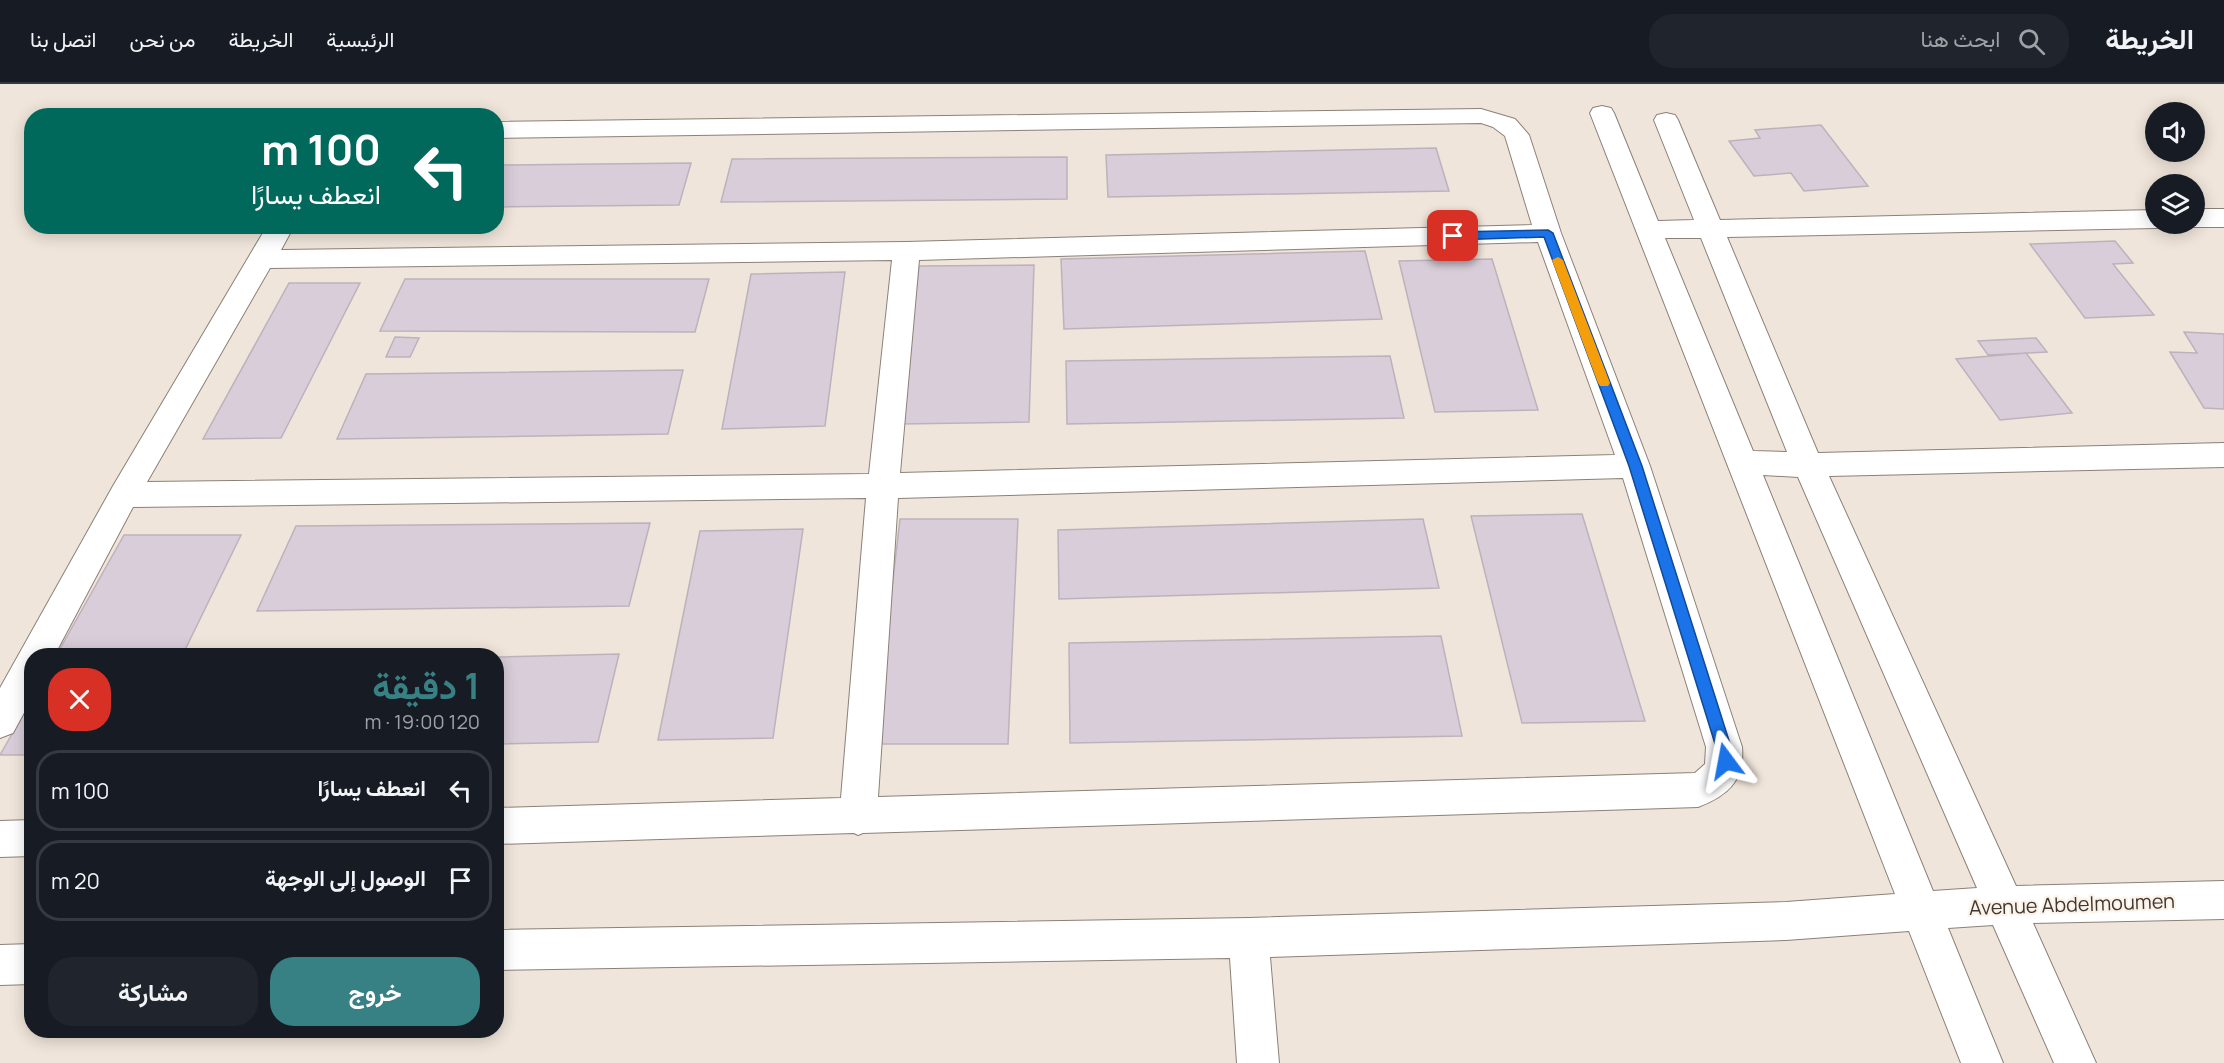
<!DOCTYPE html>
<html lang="ar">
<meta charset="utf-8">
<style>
:root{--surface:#171b24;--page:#20242c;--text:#f1f3f6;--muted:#9ea1a6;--line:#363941;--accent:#378084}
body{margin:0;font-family:Manrope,Vazirmatn,sans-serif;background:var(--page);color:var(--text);direction:rtl;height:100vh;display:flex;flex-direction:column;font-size:22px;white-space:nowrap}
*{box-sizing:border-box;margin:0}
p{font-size:20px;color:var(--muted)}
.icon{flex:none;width:33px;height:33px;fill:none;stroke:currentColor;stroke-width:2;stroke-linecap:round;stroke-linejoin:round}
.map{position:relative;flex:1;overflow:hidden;direction:ltr}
.sheet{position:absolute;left:24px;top:564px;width:480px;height:390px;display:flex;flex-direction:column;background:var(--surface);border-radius:24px;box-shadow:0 3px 15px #0003;direction:rtl}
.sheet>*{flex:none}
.top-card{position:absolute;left:24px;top:24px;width:480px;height:126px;border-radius:24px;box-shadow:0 3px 15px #0003;direction:rtl;background:#00695c;color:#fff;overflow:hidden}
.buttons{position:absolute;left:2145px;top:18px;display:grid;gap:12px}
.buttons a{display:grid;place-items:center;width:60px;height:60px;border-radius:50%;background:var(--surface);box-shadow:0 3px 15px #0003;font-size:30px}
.pin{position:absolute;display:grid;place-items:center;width:51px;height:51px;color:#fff;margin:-26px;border-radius:12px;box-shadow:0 3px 9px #0006}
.me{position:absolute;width:66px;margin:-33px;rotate:347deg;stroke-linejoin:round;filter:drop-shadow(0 0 4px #0008)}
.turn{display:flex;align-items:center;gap:21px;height:126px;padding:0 24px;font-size:27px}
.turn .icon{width:78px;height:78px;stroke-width:2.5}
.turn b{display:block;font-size:42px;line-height:51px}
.round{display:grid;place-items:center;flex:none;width:63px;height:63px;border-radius:24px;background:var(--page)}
.head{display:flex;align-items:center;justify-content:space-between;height:102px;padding:0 24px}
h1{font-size:36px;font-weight:700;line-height:45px;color:var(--accent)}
.button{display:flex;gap:12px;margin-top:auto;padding:12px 24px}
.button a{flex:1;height:69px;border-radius:24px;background:var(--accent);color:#fff;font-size:24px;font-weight:700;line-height:69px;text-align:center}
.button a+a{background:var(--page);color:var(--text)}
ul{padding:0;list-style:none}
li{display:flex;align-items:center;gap:18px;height:81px;margin:0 12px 9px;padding:0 12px;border:3px solid var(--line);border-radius:24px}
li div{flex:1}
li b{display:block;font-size:22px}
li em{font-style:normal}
header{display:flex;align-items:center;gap:36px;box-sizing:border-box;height:84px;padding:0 30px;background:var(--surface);border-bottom:2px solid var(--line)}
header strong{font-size:28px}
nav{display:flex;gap:33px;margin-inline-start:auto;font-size:21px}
.search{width:420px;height:54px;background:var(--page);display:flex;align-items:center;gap:15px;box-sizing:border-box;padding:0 21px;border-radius:24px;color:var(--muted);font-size:22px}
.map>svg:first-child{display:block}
</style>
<header>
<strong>الخريطة</strong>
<div class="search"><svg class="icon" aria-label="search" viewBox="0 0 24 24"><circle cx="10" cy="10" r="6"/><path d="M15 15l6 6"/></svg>ابحث هنا</div>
<nav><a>الرئيسية</a><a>الخريطة</a><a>من نحن</a><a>اتصل بنا</a></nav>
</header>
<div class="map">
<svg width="2224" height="979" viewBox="0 0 2224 979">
<rect width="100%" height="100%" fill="#f0e5da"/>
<!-- building -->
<path fill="#d8cdd8" stroke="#bdb2bc" stroke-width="1.5" d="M 1821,41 L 1868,102 L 1804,107 L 1791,89 L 1754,92 L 1729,57 L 1760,54 L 1755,46 Z
M 1436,64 L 1449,107 L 1108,113 L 1106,71 Z
M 1067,73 L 1067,115 L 721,118 L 732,75 Z
M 691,79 L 679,121 L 496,123 L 496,81 Z
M 2115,157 L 2133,179 L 2113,180 L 2154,231 L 2085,234 L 2030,160 Z
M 1365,167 L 1382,235 L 1064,245 L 1061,175 Z
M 1492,175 L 1538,326 L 1435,328 L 1399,177 Z
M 1034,181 L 1029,338 L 901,340 L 919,182 Z
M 845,188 L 825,342 L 722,345 L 751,190 Z
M 405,195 L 709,195 L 695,248 L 380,247 Z
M 289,199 L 360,199 L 281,354 L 203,355 Z
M 2184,248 L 2224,250 L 2224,325 L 2204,324 L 2170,268 L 2197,269 Z
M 395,253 L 419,254 L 410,273 L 386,273 Z
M 2036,254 L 2047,268 L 1988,271 L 1978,257 Z
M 2026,269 L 2072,329 L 2000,336 L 1956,275 Z
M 1390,272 L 1404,334 L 1067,340 L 1066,277 Z
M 683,286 L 668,350 L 337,355 L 366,290 Z
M 1582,430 L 1645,637 L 1522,639 L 1471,432 Z
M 900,435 L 1018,435 L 1008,660 L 874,660 Z
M 1423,435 L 1439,504 L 1059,515 L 1058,446 Z
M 650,439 L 629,522 L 257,527 L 296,442 Z
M 803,445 L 773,654 L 658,656 L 700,447 Z
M 124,451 L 241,451 L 182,572 L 56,572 Z
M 1441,552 L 1462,652 L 1070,659 L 1069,559 Z
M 619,570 L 598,658 L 496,660 L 496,573 Z
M 32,615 L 32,671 L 0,671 Z"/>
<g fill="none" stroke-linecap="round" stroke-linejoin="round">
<!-- minor casing -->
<g stroke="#8b8177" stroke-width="2">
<path id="minor" d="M 1602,22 L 1611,24 L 1614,29 L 1658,137 L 1694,136 L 1654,36 L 1657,31 L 1666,29 L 1675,31 L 1678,36 L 1720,136 L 2156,126 L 2156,140 L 2166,140 L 2156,144 L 1727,153 L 1818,369 L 2224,359 L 2224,383 L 1829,392 L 2016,802 L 2224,797 L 2224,835 L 2033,839 L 2096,979 L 2054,979 L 1993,841 L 1948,844 L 2003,979 L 1961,979 L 1909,847 L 1786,856 L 1270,873 L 1279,979 L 1237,979 L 1230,874 L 496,886 L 496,846 L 1249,834 L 1786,818 L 1895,810 L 1590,29 L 1593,24 ZM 1665,154 L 1701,154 L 1787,368 L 1753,367 ZM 1763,391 L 1798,393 L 1977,804 L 1933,807 Z
M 1481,25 L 1515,35 L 1529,51 L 1561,149 L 1650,382 L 1742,663 C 1745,697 1727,712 1698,723 L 863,749 L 858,751 L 854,749 L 496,760 L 496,724 L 841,714 L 866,414 L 133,423 L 54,572 L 32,572 L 32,614 L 13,649 L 0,654 L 0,604 L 113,402 L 267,142 L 294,142 L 281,166 L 906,158 L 1532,141 L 1505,52 L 1493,43 L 1481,39 L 496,54 L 496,38 ZM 1538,158 L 1615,371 L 900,389 L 919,176 ZM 892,176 L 869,390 L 147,398 L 270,184 ZM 1623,394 L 1706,663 L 1705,680 L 1695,689 L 878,713 L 898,414 Z
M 2194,125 L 2224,125 L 2224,143 L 2194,143 L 2185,140 L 2194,140 Z
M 32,736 L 32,772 L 0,773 L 0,737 Z
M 32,860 L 32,900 L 0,901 L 0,861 Z"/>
</g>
<!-- minor -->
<use href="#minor" fill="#fff" fill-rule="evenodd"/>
</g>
<!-- route -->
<path fill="#1a73e8" stroke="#114b97" stroke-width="1.5" d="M 1548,146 L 1553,149 L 1642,382 L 1731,663 L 1733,677 L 1731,682 L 1726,684 L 1720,682 L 1716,663 L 1629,382 L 1544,153 L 1453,156 L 1447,152 L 1453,148 Z"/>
<!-- slow -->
<path fill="#f59e0b" d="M 1558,173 L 1563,176 L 1610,299 L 1608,302 L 1600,302 L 1598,299 L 1552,176 Z"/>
<g text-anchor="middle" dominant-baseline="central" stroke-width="4.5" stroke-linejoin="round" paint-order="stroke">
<!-- street labels -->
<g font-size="20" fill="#3e3935" stroke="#fdf2e7">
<text transform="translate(2072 820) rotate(-2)">Avenue Abdelmoumen</text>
</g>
</g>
</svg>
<div class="buttons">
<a><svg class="icon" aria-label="sound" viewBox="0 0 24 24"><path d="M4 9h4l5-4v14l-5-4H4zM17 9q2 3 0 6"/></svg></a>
<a><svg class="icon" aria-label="layers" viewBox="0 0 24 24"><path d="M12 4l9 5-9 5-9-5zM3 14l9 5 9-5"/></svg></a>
</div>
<div class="pin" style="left:1453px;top:152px;background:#d93025"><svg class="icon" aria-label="arrive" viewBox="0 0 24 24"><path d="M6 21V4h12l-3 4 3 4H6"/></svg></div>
<svg class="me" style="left:1726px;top:677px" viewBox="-20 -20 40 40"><path d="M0-17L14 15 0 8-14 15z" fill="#1a73e8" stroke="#fff" stroke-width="4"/></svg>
<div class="top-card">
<div class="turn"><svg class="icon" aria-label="left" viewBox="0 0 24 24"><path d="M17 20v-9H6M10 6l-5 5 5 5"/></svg><div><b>100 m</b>انعطف يسارًا</div></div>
</div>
<section class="sheet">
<div class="head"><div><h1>1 دقيقة</h1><p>120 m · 19:00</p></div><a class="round" style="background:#d93025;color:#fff"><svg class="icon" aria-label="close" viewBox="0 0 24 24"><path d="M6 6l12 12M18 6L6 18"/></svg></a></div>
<ul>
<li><svg class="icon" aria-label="left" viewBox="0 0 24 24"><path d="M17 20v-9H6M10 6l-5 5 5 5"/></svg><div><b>انعطف يسارًا</b></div><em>100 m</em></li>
<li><svg class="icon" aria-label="arrive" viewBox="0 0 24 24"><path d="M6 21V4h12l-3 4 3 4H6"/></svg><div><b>الوصول إلى الوجهة</b></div><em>20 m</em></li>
</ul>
<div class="button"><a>خروج</a><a>مشاركة</a></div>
</section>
</div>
